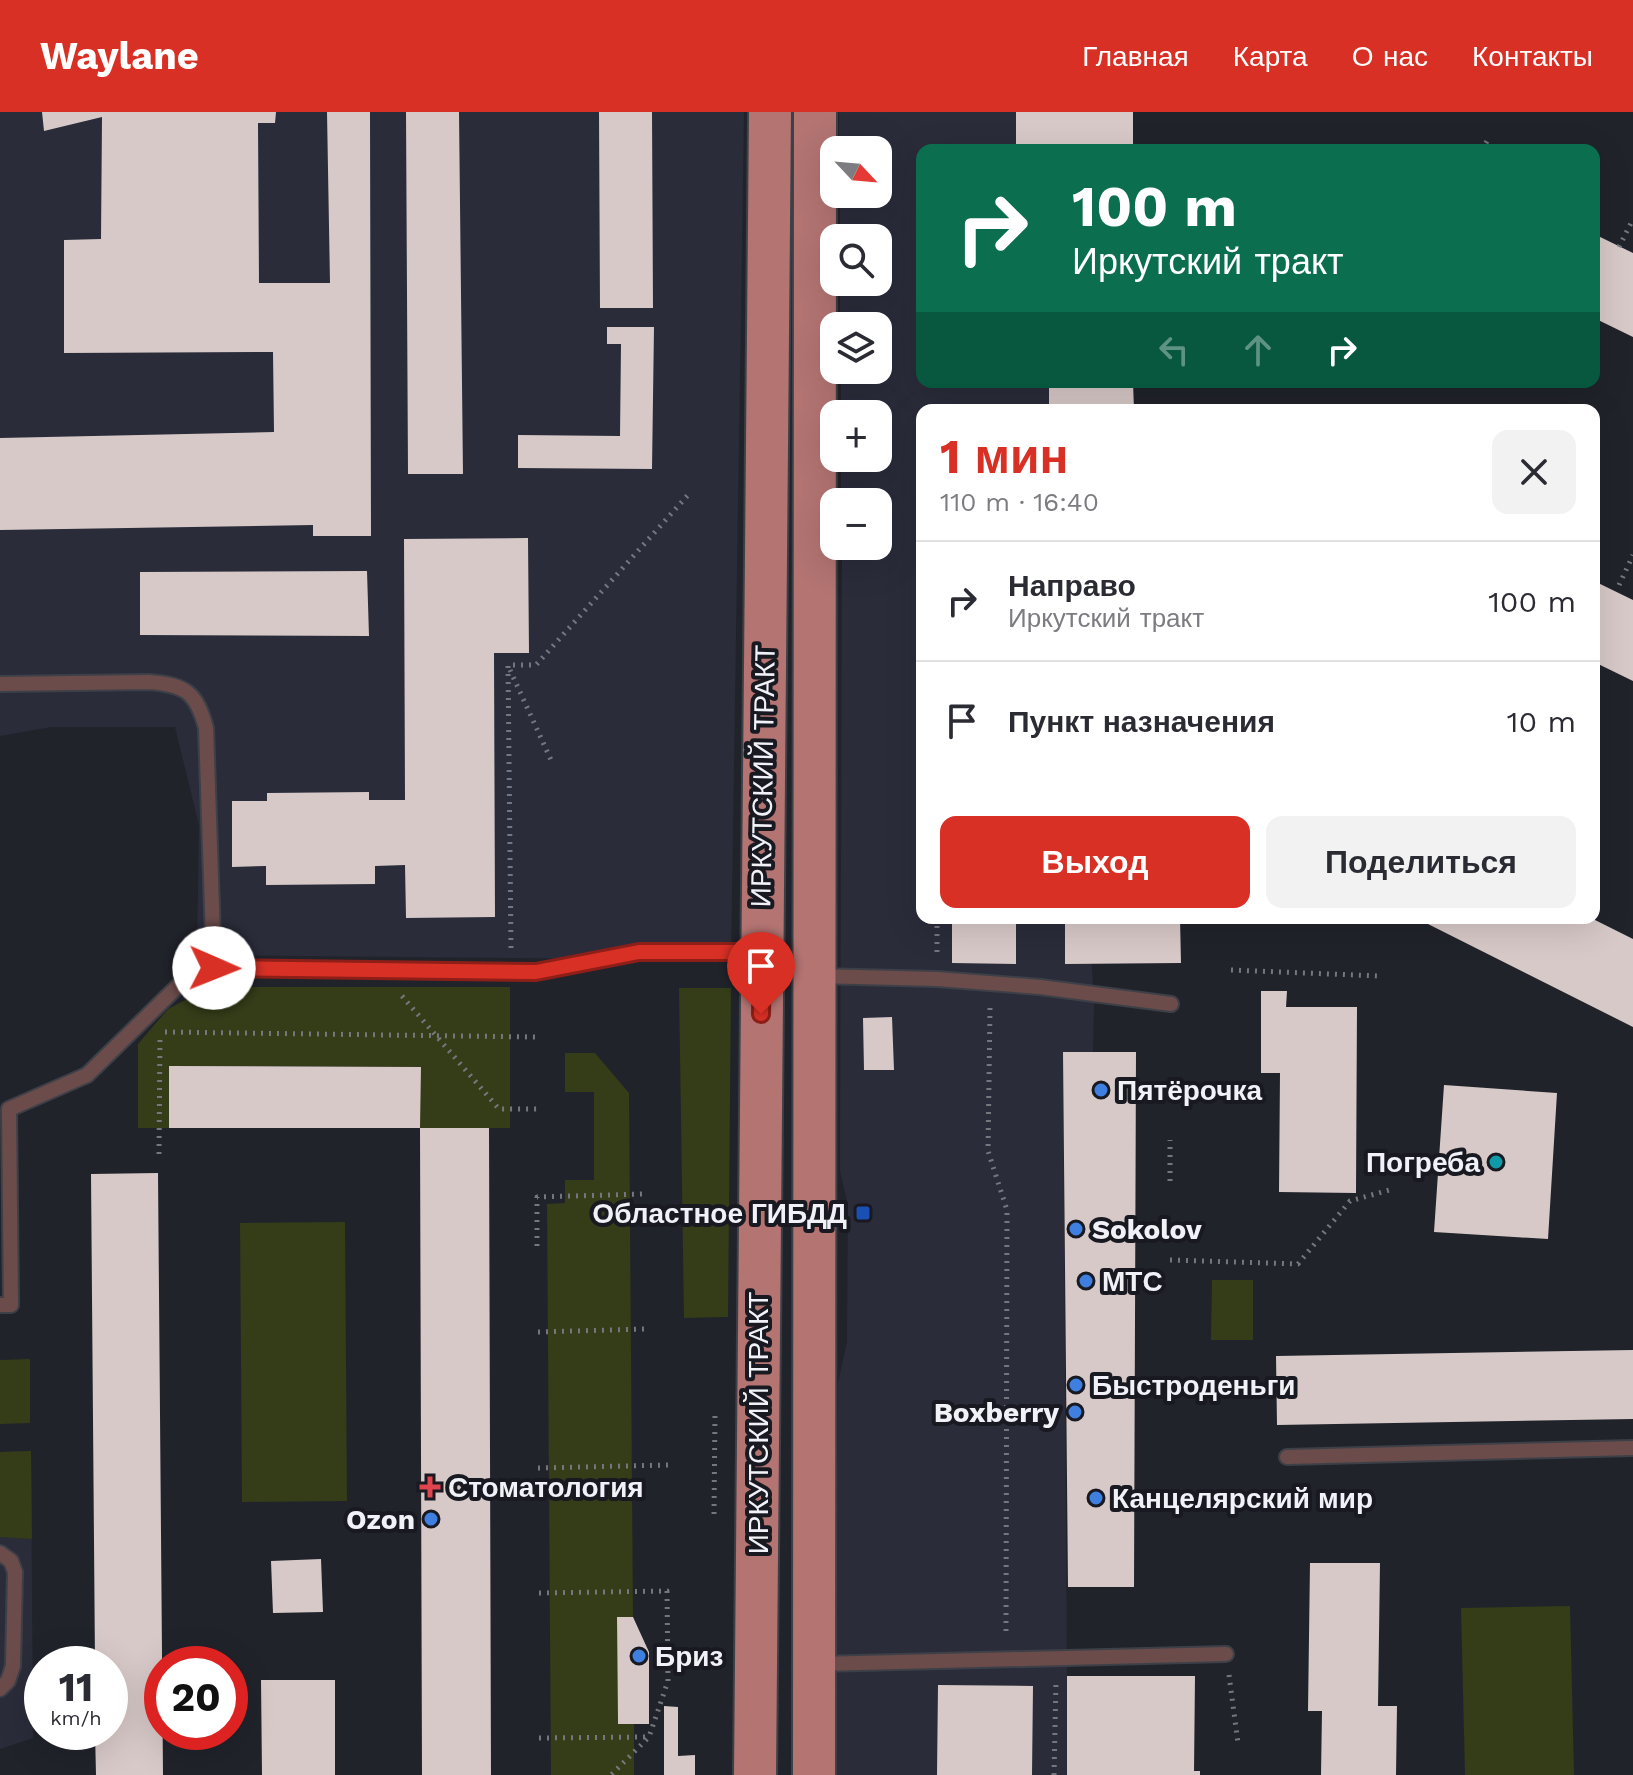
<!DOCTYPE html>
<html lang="ru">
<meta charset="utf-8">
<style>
:root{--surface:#fff;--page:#f2f2f3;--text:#2b2b33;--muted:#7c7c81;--line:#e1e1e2;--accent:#d93025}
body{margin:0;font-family:"Work Sans",sans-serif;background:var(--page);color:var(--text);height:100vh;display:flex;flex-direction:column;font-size:30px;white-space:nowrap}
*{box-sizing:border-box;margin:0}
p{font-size:26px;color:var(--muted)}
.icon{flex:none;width:44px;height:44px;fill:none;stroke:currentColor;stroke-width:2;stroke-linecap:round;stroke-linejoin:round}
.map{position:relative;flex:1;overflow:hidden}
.side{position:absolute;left:916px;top:292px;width:684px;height:520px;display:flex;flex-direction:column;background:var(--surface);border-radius:16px;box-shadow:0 8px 32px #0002}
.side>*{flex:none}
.banner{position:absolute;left:916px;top:32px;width:684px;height:244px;border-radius:16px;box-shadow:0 8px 32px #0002;background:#0b6e4f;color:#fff;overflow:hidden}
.needle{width:52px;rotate:116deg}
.tools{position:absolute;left:820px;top:24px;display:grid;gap:16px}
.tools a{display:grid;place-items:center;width:72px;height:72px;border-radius:16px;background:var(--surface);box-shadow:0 8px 32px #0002;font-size:40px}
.speed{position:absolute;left:24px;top:1534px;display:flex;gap:16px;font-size:40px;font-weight:700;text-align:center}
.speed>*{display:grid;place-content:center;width:104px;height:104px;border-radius:50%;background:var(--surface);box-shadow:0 8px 32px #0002;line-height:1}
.speed small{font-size:20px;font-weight:400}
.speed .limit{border:12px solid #d22;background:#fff;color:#111}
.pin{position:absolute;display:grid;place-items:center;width:68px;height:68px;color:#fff;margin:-82px -34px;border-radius:50% 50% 50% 0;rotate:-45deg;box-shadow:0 0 8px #0007}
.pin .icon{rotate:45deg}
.me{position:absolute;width:88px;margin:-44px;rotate:91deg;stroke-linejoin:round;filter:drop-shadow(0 0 6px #0008)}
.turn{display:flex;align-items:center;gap:28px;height:168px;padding:0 24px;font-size:36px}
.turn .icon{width:104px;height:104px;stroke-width:2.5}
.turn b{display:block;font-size:56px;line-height:68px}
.lanes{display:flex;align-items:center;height:76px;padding:0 24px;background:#0003;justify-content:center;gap:40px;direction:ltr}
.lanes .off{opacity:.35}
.round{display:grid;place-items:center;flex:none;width:84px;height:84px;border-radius:16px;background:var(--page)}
.overview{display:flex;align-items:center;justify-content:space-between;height:136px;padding:0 24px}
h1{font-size:48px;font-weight:700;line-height:60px;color:var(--accent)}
.primary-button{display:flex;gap:16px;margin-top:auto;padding:16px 24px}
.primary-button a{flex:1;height:92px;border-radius:16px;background:var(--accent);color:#fff;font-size:32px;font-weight:700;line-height:92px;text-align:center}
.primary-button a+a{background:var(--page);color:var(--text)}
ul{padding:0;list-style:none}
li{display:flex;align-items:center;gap:24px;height:120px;padding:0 24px;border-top:2px solid var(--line)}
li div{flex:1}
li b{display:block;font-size:30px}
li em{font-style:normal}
header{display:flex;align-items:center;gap:48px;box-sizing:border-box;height:112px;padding:0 40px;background:var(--accent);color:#fff}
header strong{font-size:38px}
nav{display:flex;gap:44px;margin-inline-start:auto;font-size:28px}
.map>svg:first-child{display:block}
</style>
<header>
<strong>Waylane</strong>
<nav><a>Главная</a><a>Карта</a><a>О нас</a><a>Контакты</a></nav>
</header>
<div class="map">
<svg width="1633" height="1663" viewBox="0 0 1633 1663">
<rect width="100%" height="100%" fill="#21232b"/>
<!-- built -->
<path fill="#2a2c3a" d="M 0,0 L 744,0 L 731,848 L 197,843 L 199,713 L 175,615 L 51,615 L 0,624 Z
M 839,0 L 1061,0 L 1061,38 L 922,38 L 922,270 L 1061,270 L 1061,298 L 922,298 L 922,806 L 1089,806 L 1094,891 L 1093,940 L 1063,941 L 1067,1564 L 1120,1663 L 834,1663 L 838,1271 L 847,1230 L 848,1093 L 840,1059 L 842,434 L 878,434 L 878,390 L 841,390 L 841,346 L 878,346 L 878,302 L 841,302 L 841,258 L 878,258 L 878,214 L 840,214 L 840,170 L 878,170 L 878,126 L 840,126 L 840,82 L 878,82 L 878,38 L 839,38 Z
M 31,1339 L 33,1626 L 0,1637 L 0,1340 Z"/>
<!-- green -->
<path fill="#343c18" d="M 210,875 L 510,875 L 510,1016 L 420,1016 L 420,955 L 170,954 L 169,1016 L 138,1016 L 138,932 L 168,897 Z
M 679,876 L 731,876 L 728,1205 L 684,1206 Z
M 565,941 L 595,941 L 629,981 L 633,1505 L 617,1505 L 618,1612 L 634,1612 L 634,1663 L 551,1663 L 547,1092 L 565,1091 L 565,1068 L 594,1068 L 594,980 L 565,980 Z
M 345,1110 L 347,1389 L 242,1390 L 240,1111 Z
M 1212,1168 L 1253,1168 L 1253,1228 L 1211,1228 Z
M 30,1247 L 30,1311 L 0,1312 L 0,1248 Z
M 31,1339 L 32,1427 L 0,1425 L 0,1340 Z
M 1570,1494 L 1574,1663 L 1465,1663 L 1461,1496 Z"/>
<!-- building -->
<path fill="#d7c9c8" d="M 42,0 L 276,0 L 275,11 L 258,11 L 259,171 L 330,171 L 327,0 L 370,0 L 371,424 L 313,424 L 313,413 L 0,418 L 0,326 L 274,320 L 273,240 L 64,241 L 64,128 L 101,127 L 102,5 L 44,19 Z
M 406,0 L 459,0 L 463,362 L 408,362 Z
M 599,0 L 652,0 L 653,196 L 600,196 Z
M 1016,0 L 1133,0 L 1133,38 L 1016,38 Z
M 1594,122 L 1633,141 L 1633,225 L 1594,206 Z
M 607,215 L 654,215 L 652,357 L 518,356 L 518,323 L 620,324 L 621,232 L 607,232 Z
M 1049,270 L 1133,270 L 1134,298 L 1049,298 Z
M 528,426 L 529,541 L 494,541 L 495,805 L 406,806 L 405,753 L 375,754 L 375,772 L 266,773 L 266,754 L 232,755 L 232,689 L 267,689 L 267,681 L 369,680 L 369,688 L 405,688 L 404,427 Z
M 367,459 L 369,524 L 140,523 L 140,460 Z
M 1594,469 L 1633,488 L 1633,569 L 1594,550 Z
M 952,806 L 1016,806 L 1016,852 L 952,851 Z
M 1065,806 L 1180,806 L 1181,851 L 1065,852 Z
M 1416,806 L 1591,806 L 1633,827 L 1633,915 Z
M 1261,879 L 1287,879 L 1286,895 L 1357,895 L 1356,1081 L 1279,1080 L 1280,961 L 1261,961 Z
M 892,905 L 894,958 L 864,958 L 863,906 Z
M 1063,940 L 1136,940 L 1134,1475 L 1068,1475 Z
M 169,954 L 421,955 L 420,1016 L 169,1016 Z
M 1444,973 L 1557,981 L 1548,1127 L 1434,1120 Z
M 420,1016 L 489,1016 L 491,1663 L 422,1663 Z
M 158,1061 L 163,1663 L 96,1663 L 95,1620 L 110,1620 L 110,1552 L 95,1552 L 91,1062 Z
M 1633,1238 L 1633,1307 L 1277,1313 L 1276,1244 Z
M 321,1447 L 323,1500 L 273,1501 L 271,1449 Z
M 1310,1451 L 1380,1451 L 1378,1594 L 1397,1594 L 1396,1663 L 1321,1663 L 1322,1599 L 1308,1599 Z
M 617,1505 L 633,1505 L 649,1540 L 649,1612 L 618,1612 Z
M 1067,1564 L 1195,1564 L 1194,1659 L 1200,1659 L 1200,1663 L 1067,1663 Z
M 261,1568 L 335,1568 L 335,1663 L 262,1663 Z
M 938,1573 L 1033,1574 L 1032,1663 L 937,1663 Z
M 664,1594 L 678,1595 L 678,1644 L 695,1643 L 695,1663 L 664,1663 Z"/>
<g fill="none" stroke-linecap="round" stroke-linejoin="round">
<!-- service casing -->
<g stroke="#3e4048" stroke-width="18">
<path id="service" d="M 0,572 L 149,570 C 186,573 196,580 206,616 L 214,856
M 817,864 L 937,867 L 1040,875 L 1171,892
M 0,1193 L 11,1193 L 9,997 L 87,963 L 178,874 L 214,856 L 536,860 L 639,840 L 760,840
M 1287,1345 L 1633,1336
M 0,1441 L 11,1449 L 15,1460 L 13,1554 L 8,1569 L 0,1577
M 819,1552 L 1226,1542"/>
</g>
<!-- primary casing -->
<g stroke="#3e4048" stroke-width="46">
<path id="primary" d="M 755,1663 L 770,0
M 814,1663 L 815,0"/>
</g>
<!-- path -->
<path stroke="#76777e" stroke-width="5" stroke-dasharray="2 6" stroke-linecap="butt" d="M 1482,38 L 1487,29
M 1619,135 L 1633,107
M 1619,473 L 1633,443
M 510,558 L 551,648
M 937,806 L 937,845
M 511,836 L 508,553 L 536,553 L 688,383
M 1231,858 L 1379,864
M 402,884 L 499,997 L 537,997
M 990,896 L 988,1039 L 1007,1098 L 1006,1523
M 165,920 L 536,925
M 159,1042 L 160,924
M 1170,1069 L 1170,1028
M 537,1134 L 537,1085 L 643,1082
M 1170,1148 L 1298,1152 L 1350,1089 L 1393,1077
M 538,1220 L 645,1217
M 538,1356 L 668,1353
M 714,1402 L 715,1299
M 539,1481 L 667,1479 L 668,1569 L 649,1625 L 611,1663
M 1229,1563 L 1238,1631
M 539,1626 L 648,1625
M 1054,1663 L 1056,1569"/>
<!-- service -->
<use href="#service" stroke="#6b4c4b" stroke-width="14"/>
<!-- primary -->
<use href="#primary" stroke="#b37472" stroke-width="42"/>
</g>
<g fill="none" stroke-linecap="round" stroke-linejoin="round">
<!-- route casing -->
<g stroke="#8d1f18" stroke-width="20">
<path id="route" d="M 214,856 L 536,860 L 639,840 L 762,840 L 761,902"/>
</g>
<!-- route -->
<use href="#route" stroke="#d93025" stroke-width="14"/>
</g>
<!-- markers -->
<g fill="#3f7fe0" stroke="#181921" stroke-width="3">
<circle cx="1101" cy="978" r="8"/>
<circle cx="1076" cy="1117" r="8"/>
<circle cx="1086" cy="1169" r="8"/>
<circle cx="1076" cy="1273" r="8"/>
<circle cx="1075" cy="1300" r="8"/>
<circle cx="1096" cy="1386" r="8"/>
<circle cx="431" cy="1407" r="8"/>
<circle cx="639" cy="1544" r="8"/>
</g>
<circle fill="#0f9aa8" stroke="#181921" stroke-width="3" cx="1496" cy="1050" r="8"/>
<rect fill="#1a4fb4" stroke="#181921" stroke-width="3" x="855" y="1093" width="16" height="16" rx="4"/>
<path fill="#e0444e" stroke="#181921" stroke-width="3" d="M426 1363h8v8h8v8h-8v8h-8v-8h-8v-8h8z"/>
<g text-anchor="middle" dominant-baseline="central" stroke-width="8" stroke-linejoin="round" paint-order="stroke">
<!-- street labels -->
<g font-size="28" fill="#f1f2f8" stroke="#181921">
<text transform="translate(763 664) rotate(-89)">ИРКУТСКИЙ ТРАКТ</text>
<text transform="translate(758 1311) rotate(-90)">ИРКУТСКИЙ ТРАКТ</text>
</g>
<!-- poi labels -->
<g font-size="28" font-weight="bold" fill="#f1f2f8" stroke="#181921" text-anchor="start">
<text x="1117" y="978">Пятёрочка</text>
<text x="1480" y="1050" text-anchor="end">Погреба</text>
<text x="847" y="1101" text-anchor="end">Областное ГИБДД</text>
<text x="1092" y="1117">Sokolov</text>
<text x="1102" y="1169">МТС</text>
<text x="1092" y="1273">Быстроденьги</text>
<text x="1059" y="1300" text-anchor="end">Boxberry</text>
<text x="448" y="1375">Стоматология</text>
<text x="1112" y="1386">Канцелярский мир</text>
<text x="415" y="1407" text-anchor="end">Ozon</text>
<text x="655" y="1544">Бриз</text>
</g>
</g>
</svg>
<div class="tools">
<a><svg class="needle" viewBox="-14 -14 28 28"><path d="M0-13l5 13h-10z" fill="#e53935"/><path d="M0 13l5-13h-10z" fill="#7c7c81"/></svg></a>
<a><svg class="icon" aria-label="search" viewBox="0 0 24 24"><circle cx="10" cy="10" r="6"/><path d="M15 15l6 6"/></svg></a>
<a><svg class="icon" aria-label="layers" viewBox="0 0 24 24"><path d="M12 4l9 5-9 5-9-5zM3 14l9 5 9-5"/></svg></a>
<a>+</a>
<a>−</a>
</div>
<div class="speed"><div>11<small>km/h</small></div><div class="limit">20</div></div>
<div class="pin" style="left:761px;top:902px;background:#d93025"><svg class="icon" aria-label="arrive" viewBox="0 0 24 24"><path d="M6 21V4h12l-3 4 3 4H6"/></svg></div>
<svg class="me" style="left:214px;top:856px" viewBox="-20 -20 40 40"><circle r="19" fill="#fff"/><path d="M0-13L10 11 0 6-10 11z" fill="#d93025"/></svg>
<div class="banner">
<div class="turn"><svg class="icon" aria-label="right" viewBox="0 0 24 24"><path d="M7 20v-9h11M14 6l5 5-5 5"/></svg><div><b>100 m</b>Иркутский тракт</div></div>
<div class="lanes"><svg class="icon off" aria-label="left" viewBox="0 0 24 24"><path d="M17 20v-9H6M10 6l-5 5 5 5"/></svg><svg class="icon off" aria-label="ahead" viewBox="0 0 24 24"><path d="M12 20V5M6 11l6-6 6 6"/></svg><svg class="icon" aria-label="right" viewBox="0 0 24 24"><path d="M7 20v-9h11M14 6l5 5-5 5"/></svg></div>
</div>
<section class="side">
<div class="overview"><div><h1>1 мин</h1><p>110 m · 16:40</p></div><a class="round"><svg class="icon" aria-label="close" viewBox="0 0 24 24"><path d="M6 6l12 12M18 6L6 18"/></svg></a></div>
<ul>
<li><svg class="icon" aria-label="right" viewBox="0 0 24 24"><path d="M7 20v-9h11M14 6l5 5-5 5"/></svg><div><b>Направо</b><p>Иркутский тракт</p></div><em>100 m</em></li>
<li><svg class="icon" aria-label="arrive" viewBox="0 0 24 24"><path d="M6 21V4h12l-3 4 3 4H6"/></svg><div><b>Пункт назначения</b></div><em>10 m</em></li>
</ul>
<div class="primary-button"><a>Выход</a><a>Поделиться</a></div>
</section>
</div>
